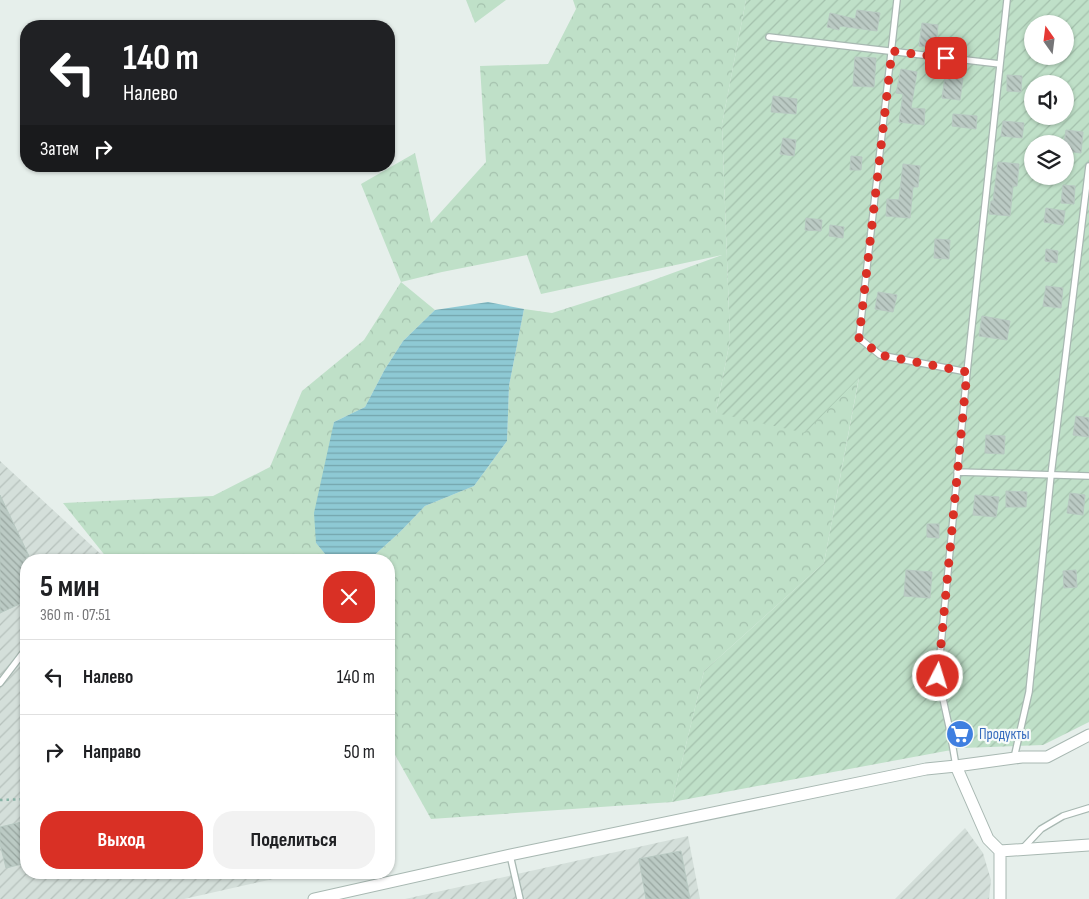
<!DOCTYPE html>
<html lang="ru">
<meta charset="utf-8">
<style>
:root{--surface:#fff;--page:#f2f2f2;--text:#202124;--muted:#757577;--line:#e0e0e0;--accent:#d93025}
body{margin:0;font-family:"Sofia Sans Condensed",sans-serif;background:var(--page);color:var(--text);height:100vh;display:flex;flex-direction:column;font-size:19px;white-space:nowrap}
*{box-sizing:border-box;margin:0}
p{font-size:16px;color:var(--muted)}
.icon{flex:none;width:28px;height:28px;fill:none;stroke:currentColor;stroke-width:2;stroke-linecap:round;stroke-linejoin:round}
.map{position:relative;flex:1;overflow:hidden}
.sheet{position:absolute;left:20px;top:554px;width:375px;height:325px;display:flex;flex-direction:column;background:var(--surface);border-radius:20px;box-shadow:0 1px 4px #0004}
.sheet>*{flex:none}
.guide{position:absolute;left:20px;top:20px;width:375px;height:152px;border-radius:20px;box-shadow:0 1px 4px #0004;background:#202124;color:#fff;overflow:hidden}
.needle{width:32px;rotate:346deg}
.controls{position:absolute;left:1024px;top:15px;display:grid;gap:10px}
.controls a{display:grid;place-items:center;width:50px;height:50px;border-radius:50%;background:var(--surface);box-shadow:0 1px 4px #0004;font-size:25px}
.pin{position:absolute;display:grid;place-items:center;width:42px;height:42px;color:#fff;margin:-21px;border-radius:10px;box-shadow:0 2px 8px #0006}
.me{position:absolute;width:55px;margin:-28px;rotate:5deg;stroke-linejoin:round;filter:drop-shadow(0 0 4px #0008)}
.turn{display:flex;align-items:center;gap:18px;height:105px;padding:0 20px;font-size:22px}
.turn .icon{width:65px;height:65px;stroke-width:2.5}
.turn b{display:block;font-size:35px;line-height:42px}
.then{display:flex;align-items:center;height:48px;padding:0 20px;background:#0003;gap:10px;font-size:19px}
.round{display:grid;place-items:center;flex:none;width:52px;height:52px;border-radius:20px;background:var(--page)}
.summary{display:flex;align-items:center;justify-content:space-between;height:85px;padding:0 20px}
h1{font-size:30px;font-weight:700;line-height:38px}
.action{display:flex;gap:10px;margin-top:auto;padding:10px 20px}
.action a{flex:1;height:58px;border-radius:20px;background:var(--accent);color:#fff;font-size:20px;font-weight:700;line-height:58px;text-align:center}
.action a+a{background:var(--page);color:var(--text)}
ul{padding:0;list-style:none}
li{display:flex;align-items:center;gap:15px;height:75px;padding:0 20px;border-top:1px solid var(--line)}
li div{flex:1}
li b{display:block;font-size:19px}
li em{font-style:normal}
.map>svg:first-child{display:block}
</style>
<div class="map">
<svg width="1089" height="899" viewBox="0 0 1089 899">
<defs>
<pattern id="industrial-furrows" width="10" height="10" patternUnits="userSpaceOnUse" patternTransform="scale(1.25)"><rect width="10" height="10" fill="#d4dfda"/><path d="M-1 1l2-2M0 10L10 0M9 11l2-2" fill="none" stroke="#b6c1bc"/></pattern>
<pattern id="forest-crowns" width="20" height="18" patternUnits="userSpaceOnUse" patternTransform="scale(1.25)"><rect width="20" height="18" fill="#bfe0c8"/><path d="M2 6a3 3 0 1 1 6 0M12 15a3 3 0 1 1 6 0" fill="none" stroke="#a4c1ad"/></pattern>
<pattern id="garden-furrows" width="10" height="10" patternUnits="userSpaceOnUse" patternTransform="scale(1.25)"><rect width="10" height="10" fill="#bfe0c8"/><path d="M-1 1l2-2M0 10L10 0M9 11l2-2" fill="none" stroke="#a4c1ad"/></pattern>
<pattern id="water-rules" width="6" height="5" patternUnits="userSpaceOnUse" patternTransform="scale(1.25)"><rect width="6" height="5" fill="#8ec9d4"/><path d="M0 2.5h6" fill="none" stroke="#74a5ad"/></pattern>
<pattern id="building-back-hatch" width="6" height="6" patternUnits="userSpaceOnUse" patternTransform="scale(1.25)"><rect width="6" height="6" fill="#bbcac4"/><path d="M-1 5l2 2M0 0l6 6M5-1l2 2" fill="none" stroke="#98a6a0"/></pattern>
</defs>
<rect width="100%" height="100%" fill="#e6efeb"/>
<!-- industrial -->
<path fill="url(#industrial-furrows)" d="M 0,461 L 104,557 L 125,560 L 26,560 L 26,872 L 300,873 L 184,899 L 0,899 Z
M 965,828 L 983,853 L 991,880 L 989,899 L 895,899 Z
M 688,836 L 700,899 L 405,899 Z"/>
<!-- forest -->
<path fill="url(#forest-crowns)" d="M 466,0 L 506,0 L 475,23 Z
M 573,0 L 746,0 L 722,124 L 730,340 L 716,413 L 859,377 L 824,563 L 704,671 L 672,802 L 431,819 L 389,744 L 389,560 L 369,560 L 400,532 L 425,506 L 474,486 L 507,441 L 509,386 L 524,309 L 552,313 L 637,286 L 722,255 L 541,294 L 527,255 L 442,272 L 401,282 L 435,310 L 403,341 L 385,369 L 365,407 L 334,422 L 316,543 L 330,560 L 159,560 L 169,554 L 107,558 L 63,503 L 213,496 L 270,467 L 302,391 L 364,340 L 401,282 L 361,184 L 415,153 L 431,223 L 486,162 L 480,66 L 548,64 L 576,9 Z"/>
<!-- garden -->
<path fill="url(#garden-furrows)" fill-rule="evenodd" d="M 746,0 L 1089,0 L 1089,722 L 1043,745 L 962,748 L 672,802 L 704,671 L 824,563 L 859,378 L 805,433 L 716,413 L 730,340 L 722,124 ZM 1032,24 L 1065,24 L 1065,56 L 1032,56 ZM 1032,84 L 1065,84 L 1065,116 L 1032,116 ZM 1032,144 L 1065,144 L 1065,176 L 1032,176 Z"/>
<!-- water -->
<path fill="url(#water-rules)" d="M 488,302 L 524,309 L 509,386 L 507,441 L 474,486 L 425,506 L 400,532 L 369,560 L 330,560 L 316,543 L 314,513 L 334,422 L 365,407 L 385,369 L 403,341 L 435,310 Z"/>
<!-- building -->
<path fill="url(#building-back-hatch)" stroke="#b8c9c2" d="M 857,10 L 880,13 L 877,31 L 840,26 L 839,30 L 827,27 L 830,13 L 855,19 Z
M 922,23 L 938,25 L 936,48 L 919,46 Z
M 855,57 L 876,58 L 874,87 L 853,86 Z
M 901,69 L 917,72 L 911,108 L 925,109 L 924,125 L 899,122 L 903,94 L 896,93 Z
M 1007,75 L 1022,76 L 1021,92 L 1007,91 Z
M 945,76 L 963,78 L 960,100 L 942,98 Z
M 773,96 L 797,99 L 796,114 L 771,112 Z
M 953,114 L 977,116 L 976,129 L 952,126 Z
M 1003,121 L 1024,123 L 1022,138 L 1001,136 Z
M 1066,130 L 1083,132 L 1081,153 L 1065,151 L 1064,144 Z
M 783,138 L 796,140 L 794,156 L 780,154 Z
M 851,156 L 862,157 L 861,170 L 850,170 Z
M 998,162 L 1019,164 L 1017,186 L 1013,186 L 1010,216 L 989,214 L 991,201 L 993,201 Z
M 903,164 L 920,166 L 918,187 L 913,187 L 910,218 L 886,216 L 887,199 L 899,200 Z
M 1063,185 L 1075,186 L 1074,204 L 1061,203 Z
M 1046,208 L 1065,211 L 1063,225 L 1044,222 Z
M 806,218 L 822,220 L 821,231 L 805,230 Z
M 830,225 L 844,227 L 843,238 L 829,236 Z
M 935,239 L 950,240 L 949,259 L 934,258 Z
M 1046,249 L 1058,251 L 1057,263 L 1045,261 Z
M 1046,286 L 1063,288 L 1061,308 L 1043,306 Z
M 878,292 L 897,295 L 893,312 L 875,309 Z
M 982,316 L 1010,321 L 1007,340 L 979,336 Z
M 1076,416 L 1089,418 L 1089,437 L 1073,435 Z
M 986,435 L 1005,436 L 1004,454 L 985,453 Z
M 1006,491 L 1027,492 L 1026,507 L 1006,507 Z
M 1070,493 L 1085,495 L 1083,515 L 1067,513 Z
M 0,495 L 29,556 L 26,558 L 26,601 L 0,613 Z
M 975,495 L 999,497 L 996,517 L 973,515 Z
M 927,524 L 939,524 L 939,538 L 927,537 Z
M 906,570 L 932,572 L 930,598 L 904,596 Z
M 1076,570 L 1077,587 L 1064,588 L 1063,571 Z
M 26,821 L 26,863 L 6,868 L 0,844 L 0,827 Z
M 681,851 L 690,899 L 646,899 L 639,859 Z"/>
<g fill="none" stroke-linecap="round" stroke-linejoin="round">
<!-- lane casing -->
<g stroke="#a8b8b2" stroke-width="8">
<path id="lane" d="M 897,0 L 859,338 L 880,355 L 967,372
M 769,37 L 1000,64
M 957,472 L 1089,476
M 0,683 L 26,649
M 1014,758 L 1029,692 L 1051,475 L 1089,166
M 956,766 L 950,731 L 938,676 L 967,372 L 1007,0
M 1023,848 L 1041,829 L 1063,816 L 1089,808
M 510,855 L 520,899"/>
</g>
<!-- street casing -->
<g stroke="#a8b8b2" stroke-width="13">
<path id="street" d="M 956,766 L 988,839 L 1000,851 L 1000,899
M 1000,851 L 1089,845
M 314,899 L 510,855 L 926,769 L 956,766 L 1022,757 L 1047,757 L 1089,735"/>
</g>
<!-- path -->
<path stroke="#86b3a5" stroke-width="2.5" stroke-dasharray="2.5 4" stroke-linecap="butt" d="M 0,800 L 26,799"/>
<!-- lane -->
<use href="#lane" stroke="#fff" stroke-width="5.5"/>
<!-- street -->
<use href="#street" stroke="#fff" stroke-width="11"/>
</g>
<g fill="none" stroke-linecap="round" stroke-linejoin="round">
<!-- route -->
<path stroke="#d93025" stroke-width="9" stroke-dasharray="0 16.2" d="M 938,676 L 967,372 L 880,355 L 859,338 L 892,51 L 946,58"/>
</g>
<!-- icons -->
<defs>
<g id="supermarket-disc" transform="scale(1.4375)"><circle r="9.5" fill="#3f7fe0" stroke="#f7fbf9"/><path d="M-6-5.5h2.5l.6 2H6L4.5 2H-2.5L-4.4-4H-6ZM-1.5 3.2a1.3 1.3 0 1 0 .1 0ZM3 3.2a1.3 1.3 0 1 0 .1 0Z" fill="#fff"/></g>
</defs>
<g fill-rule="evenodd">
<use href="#supermarket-disc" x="960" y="734"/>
</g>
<g text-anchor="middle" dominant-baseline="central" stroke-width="4.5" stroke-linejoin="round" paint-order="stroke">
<!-- shop labels -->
<g font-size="15" fill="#366cbe" stroke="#f7fbf9" text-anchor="start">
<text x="979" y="734">Продукты</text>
</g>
</g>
</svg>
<div class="controls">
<a><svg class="needle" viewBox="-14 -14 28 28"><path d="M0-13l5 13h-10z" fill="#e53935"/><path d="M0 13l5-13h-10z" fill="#757577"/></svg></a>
<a><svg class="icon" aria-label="sound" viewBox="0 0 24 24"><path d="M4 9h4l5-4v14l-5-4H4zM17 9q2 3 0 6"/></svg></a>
<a><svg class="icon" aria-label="layers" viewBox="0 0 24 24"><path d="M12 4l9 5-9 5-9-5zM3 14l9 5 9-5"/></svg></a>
</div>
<div class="pin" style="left:946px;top:58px;background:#d93025"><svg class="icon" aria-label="arrive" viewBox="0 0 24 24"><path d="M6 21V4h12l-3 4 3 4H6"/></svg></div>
<svg class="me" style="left:938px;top:676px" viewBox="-20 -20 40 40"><circle r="17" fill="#d93025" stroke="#fff" stroke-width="3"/><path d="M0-11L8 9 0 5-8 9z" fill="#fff"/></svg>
<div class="guide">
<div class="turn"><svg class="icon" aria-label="left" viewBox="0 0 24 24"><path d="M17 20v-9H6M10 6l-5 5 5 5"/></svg><div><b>140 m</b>Налево</div></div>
<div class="then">Затем<svg class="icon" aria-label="right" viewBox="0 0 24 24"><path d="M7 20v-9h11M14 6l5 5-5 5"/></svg></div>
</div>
<section class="sheet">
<div class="summary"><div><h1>5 мин</h1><p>360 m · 07:51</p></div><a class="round" style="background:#d93025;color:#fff"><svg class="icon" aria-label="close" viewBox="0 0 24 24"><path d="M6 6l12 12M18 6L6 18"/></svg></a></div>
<ul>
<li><svg class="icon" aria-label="left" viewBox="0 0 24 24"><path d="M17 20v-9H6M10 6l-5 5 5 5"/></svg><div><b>Налево</b></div><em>140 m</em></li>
<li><svg class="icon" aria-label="right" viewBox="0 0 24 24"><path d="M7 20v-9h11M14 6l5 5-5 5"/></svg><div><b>Направо</b></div><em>50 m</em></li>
</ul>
<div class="action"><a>Выход</a><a>Поделиться</a></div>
</section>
</div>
